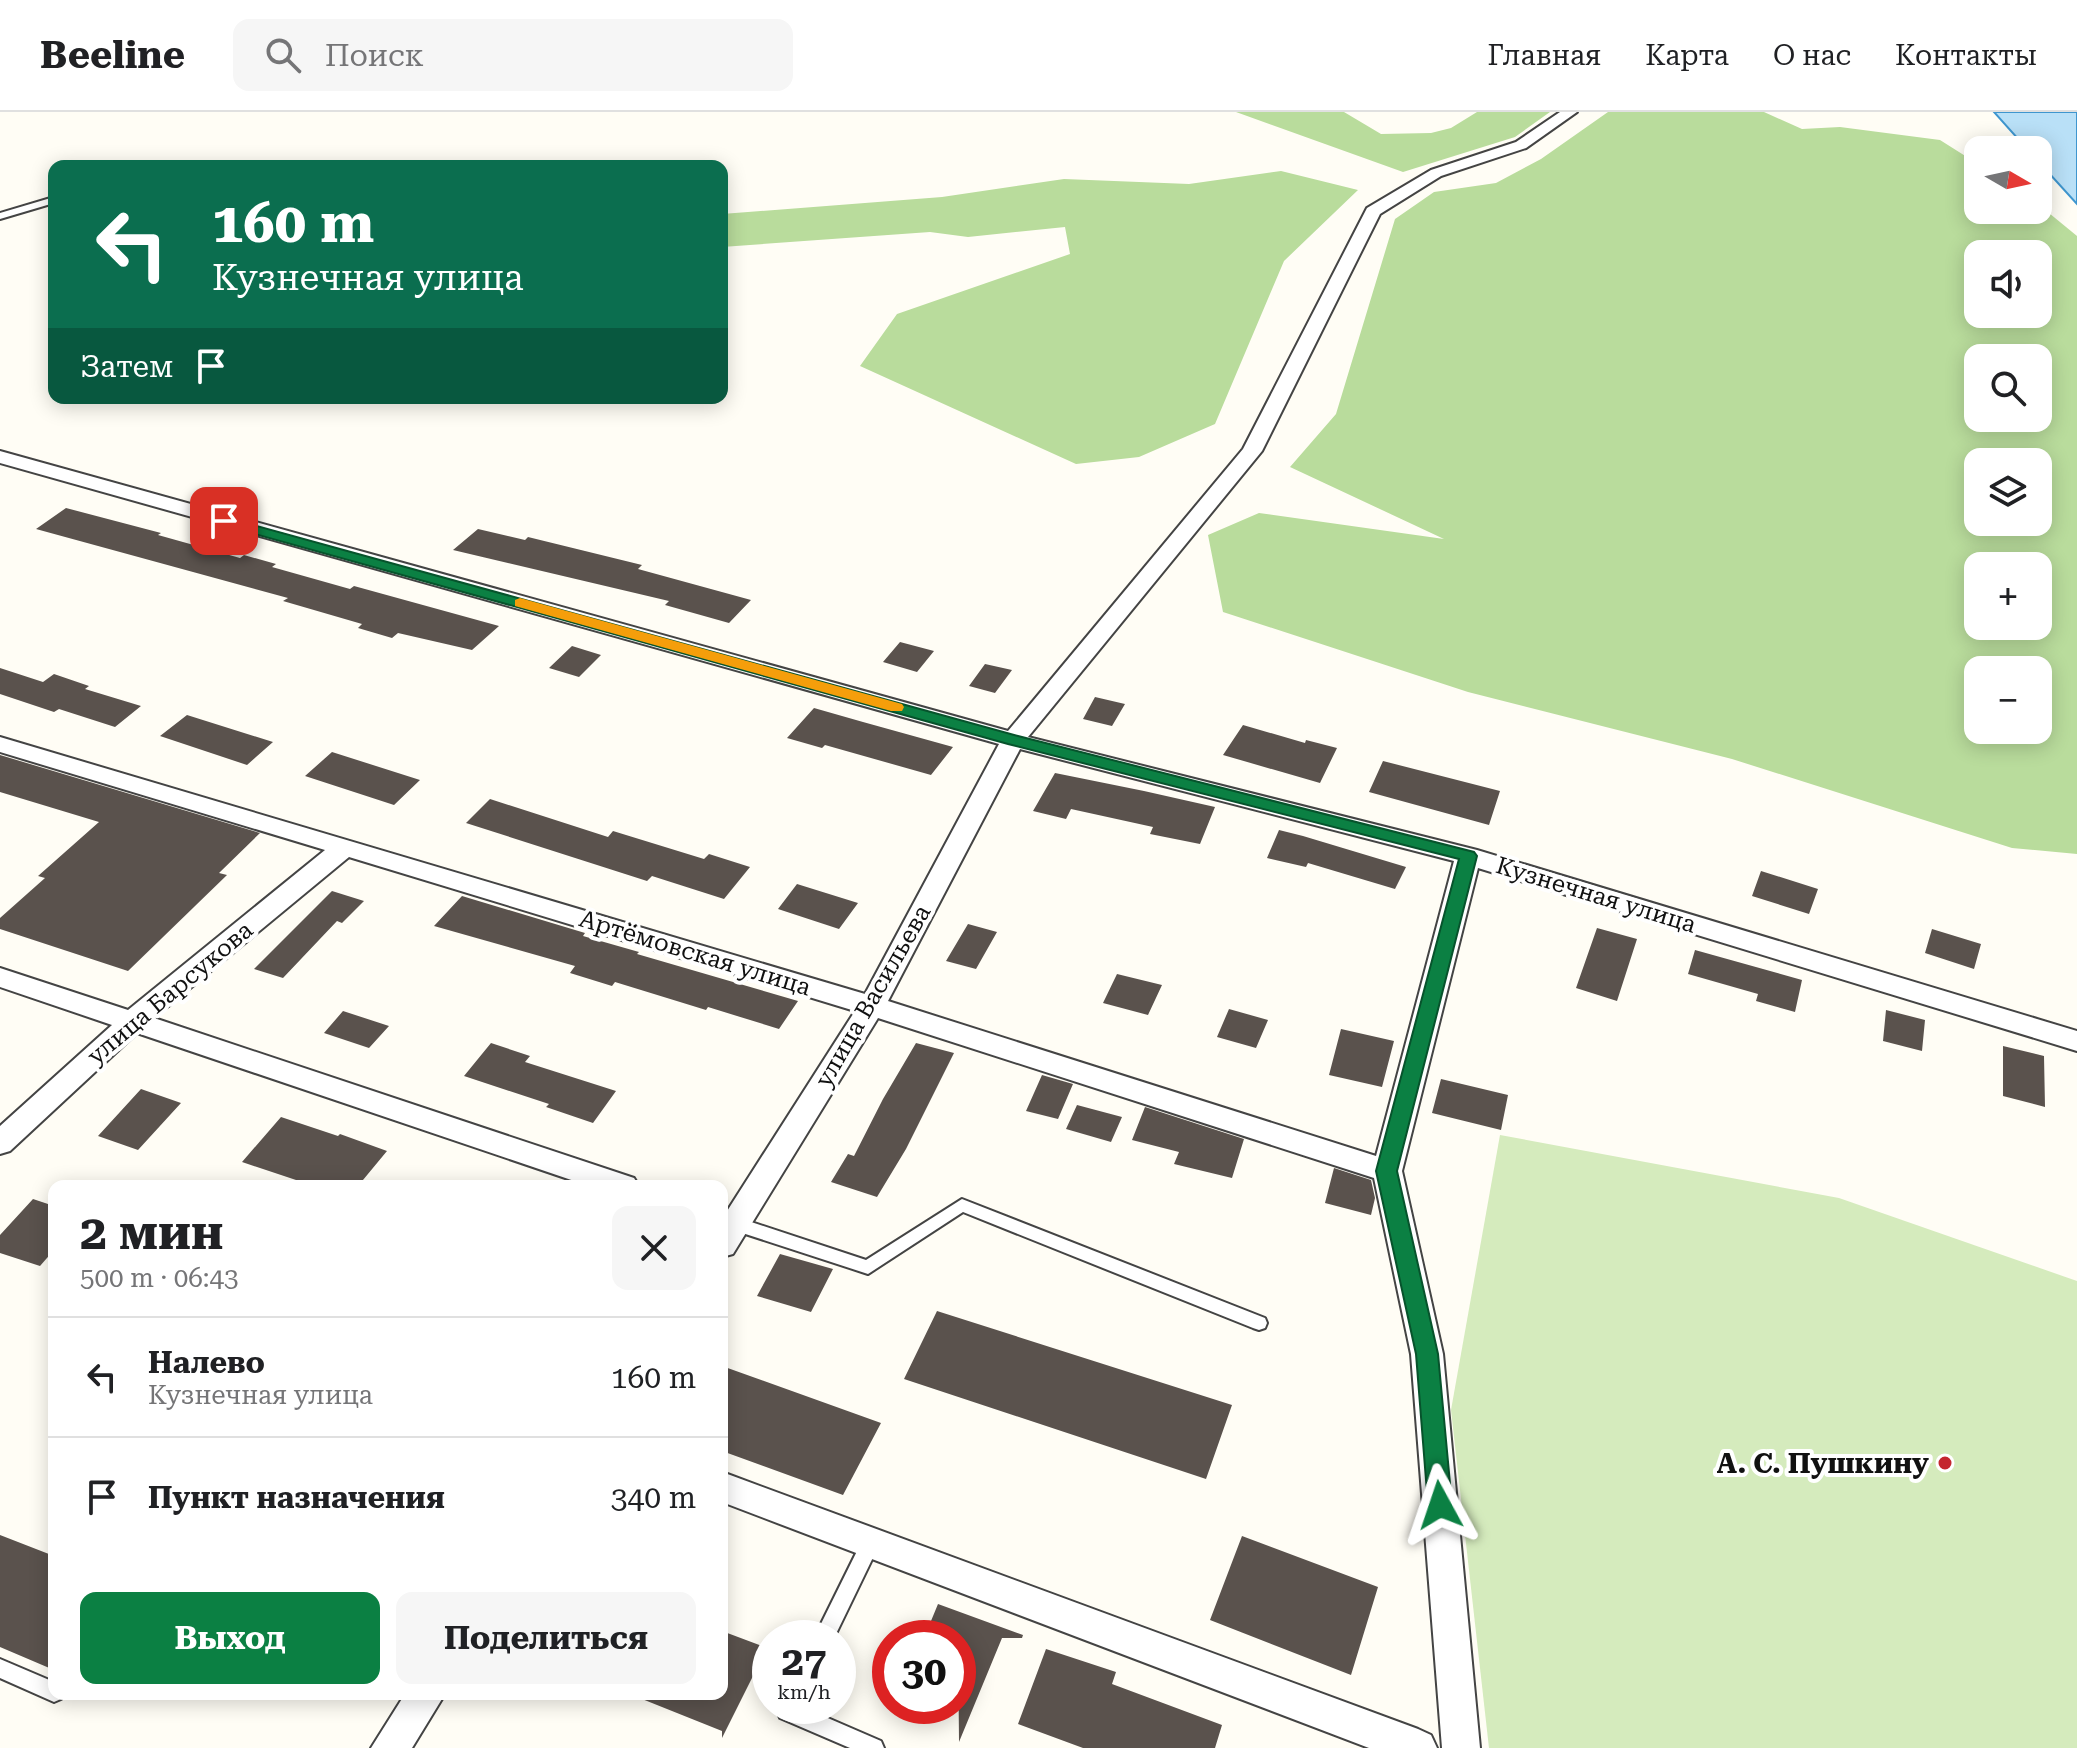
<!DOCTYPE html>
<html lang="ru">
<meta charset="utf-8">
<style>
:root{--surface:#fff;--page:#f6f6f6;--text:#202124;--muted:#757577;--line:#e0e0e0;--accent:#0b8043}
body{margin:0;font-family:"Roboto Serif",serif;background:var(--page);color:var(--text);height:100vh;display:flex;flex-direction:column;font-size:30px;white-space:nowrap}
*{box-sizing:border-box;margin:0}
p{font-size:26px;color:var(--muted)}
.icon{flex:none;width:44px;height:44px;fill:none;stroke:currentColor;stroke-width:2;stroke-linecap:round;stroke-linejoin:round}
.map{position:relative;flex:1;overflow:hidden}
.panel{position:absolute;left:48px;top:1068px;width:680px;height:520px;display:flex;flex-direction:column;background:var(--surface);border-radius:16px;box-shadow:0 4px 20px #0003}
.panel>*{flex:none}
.banner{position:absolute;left:48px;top:48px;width:680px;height:244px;border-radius:16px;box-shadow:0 4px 20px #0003;background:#0b6e4f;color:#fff;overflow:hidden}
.needle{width:52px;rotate:99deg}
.tools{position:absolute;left:1964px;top:24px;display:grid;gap:16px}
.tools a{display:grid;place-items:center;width:88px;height:88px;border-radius:16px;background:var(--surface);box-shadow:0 4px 20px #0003;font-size:40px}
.speed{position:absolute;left:752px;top:1508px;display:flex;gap:16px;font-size:40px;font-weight:700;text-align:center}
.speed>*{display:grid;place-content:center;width:104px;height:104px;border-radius:50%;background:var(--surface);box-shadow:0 4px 20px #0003;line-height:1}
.speed small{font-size:20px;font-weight:400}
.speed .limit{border:12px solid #d22;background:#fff;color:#111}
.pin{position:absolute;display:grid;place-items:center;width:68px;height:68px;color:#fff;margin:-34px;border-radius:16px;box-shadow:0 4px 12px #0006}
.me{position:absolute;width:88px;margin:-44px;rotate:355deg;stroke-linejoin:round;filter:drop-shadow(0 0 6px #0008)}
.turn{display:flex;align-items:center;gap:28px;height:168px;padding:0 32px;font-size:36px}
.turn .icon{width:104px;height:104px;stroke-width:2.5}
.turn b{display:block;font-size:56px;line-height:68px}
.then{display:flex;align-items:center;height:76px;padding:0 32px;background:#0003;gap:16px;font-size:30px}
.round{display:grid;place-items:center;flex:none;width:84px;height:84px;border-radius:16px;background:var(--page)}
.head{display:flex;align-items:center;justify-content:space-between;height:136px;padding:0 32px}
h1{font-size:48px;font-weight:700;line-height:60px}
.button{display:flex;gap:16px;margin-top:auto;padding:16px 32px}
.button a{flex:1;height:92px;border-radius:16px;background:var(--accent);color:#fff;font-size:32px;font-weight:700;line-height:92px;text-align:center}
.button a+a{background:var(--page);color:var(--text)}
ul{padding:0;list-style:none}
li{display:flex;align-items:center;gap:24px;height:120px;padding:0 32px;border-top:2px solid var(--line)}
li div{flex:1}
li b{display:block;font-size:30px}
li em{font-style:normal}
header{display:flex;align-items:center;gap:48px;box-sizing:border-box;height:112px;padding:0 40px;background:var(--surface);border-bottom:2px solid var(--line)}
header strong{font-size:38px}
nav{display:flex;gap:44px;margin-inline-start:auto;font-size:28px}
.search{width:560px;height:72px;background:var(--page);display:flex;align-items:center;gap:20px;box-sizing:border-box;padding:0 28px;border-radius:16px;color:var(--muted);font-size:30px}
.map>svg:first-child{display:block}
</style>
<header>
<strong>Beeline</strong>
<div class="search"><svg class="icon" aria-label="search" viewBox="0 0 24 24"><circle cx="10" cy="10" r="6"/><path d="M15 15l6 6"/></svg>Поиск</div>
<nav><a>Главная</a><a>Карта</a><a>О нас</a><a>Контакты</a></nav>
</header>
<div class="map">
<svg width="2077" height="1636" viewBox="0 0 2077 1636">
<rect width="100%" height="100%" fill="#fffdf5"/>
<!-- green -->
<path fill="#d5ebbd" d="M 1500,1023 L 1839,1086 L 2077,1169 L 2077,1636 L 1489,1636 L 1451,1298 Z"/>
<!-- forest -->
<path fill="#b9dc9c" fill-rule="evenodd" d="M 1236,0 L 1344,0 L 1381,22 L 1431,21 L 1451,16 L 1477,0 L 1550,0 L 1515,25 L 1403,60 Z
M 1608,0 L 1764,0 L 1802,17 L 1840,15 L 1940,28 L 1978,52 L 1978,98 L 2038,98 L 2038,92 L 2077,124 L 2077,742 L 2012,736 L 1732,647 L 1468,580 L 1223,500 L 1208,423 L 1259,401 L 1444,427 L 1290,355 L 1336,302 L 1395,107 L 1434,80 L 1496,71 L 1541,47 ZM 1978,142 L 2038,142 L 2038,202 L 1978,202 ZM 1978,246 L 2038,246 L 2038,306 L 1978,306 ZM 1978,350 L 2038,350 L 2038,410 L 1978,410 ZM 1978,454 L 2038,454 L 2038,514 L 1978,514 ZM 1978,558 L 2038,558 L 2038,618 L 1978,618 Z
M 1281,59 L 1358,78 L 1284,149 L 1215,312 L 1139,345 L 1076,352 L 860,254 L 897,202 L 1070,142 L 1065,115 L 968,125 L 930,120 L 722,135 L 722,102 L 942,85 L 1064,67 L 1189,72 Z"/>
<!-- water -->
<path fill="#b9e0f7" stroke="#3f96cf" stroke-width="2" d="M 1994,0 L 2077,0 L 2077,92 L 2038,49 L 2038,38 L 2028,38 Z"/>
<!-- building -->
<path fill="#5a524d" d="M 66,396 L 161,421 L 158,423 L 240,446 L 244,443 L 276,452 L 272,455 L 350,477 L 354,474 L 499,514 L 472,538 L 398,521 L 392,526 L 358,516 L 362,512 L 283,489 L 288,486 L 36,417 Z
M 478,417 L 525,428 L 528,425 L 642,453 L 638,457 L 751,488 L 729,511 L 665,493 L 669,489 L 453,438 Z
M 900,530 L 934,539 L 917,560 L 883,550 Z
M 572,534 L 601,543 L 579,565 L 549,556 Z
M 985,552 L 1012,558 L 995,581 L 969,574 Z
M 0,556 L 43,570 L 54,562 L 89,574 L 85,577 L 141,594 L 115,615 L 59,597 L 54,600 L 0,582 Z
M 1095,585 L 1125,592 L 1112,614 L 1083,607 Z
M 814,596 L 863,610 L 953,635 L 931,663 L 825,633 L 822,636 L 787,626 Z
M 187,603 L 273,630 L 247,653 L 160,624 Z
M 1243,613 L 1305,631 L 1306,628 L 1337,636 L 1320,671 L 1223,643 Z
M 332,640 L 420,668 L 394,693 L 305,664 Z
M 0,643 L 260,721 L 219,761 L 227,763 L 128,859 L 0,817 L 0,806 L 45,766 L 38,764 L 99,710 L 0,680 Z
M 1383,649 L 1500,679 L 1489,713 L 1369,680 Z
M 1055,661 L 1144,679 L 1215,695 L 1200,732 L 1150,722 L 1153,715 L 1071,697 L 1066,707 L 1033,699 Z
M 490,687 L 608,725 L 613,719 L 704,747 L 709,742 L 750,755 L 724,787 L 652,764 L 647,769 L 466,711 Z
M 1279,718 L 1303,724 L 1406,755 L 1395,777 L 1308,751 L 1306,755 L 1267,746 Z
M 1761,759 L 1818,777 L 1809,802 L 1752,784 Z
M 797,772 L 858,791 L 839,817 L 778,797 Z
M 332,779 L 364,789 L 342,811 L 337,809 L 283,866 L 254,857 Z
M 462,784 L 585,821 L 583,824 L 639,840 L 637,842 L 798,889 L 779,917 L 708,895 L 706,898 L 615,870 L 612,874 L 570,861 L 575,854 L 434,814 Z
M 968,812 L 997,820 L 976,857 L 946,849 Z
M 1597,816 L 1637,827 L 1617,889 L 1576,876 Z
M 1932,817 L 1981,832 L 1974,857 L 1925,841 Z
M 1695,838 L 1802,868 L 1795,900 L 1756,889 L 1758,882 L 1688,862 Z
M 1117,862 L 1162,873 L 1148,903 L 1103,891 Z
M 1229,897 L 1268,908 L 1256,936 L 1217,925 Z
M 1886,898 L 1925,908 L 1922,939 L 1883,929 Z
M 343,899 L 389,914 L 369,936 L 324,921 Z
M 1341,917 L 1394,929 L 1382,975 L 1329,963 Z
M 491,931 L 530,944 L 525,950 L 616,979 L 593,1011 L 546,995 L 549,992 L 464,964 Z
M 916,931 L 954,941 L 906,1037 L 877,1085 L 831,1070 L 848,1042 L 854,1044 L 883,987 Z
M 2003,934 L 2044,944 L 2045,995 L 2003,984 Z
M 1042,963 L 1073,972 L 1058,1007 L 1026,999 Z
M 1441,967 L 1508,983 L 1501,1018 L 1432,1001 Z
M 141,977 L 181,991 L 138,1038 L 98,1024 Z
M 1077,993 L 1122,1005 L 1111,1030 L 1066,1017 Z
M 1145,995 L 1244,1027 L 1232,1066 L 1174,1052 L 1179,1040 L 1132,1028 Z
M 281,1005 L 338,1024 L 340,1022 L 387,1039 L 358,1074 L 314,1074 L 242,1050 Z
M 1334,1056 L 1371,1068 L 1375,1086 L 1371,1103 L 1325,1091 Z
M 33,1087 L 54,1094 L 54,1138 L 40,1154 L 0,1141 L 0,1123 Z
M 780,1142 L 833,1157 L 811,1200 L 757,1184 Z
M 937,1199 L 1232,1293 L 1206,1367 L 904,1267 Z
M 722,1254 L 881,1311 L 843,1383 L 722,1339 Z
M 0,1423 L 54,1444 L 54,1558 L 0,1535 Z
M 1242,1424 L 1378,1475 L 1351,1563 L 1210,1508 Z
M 938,1492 L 1023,1523 L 1022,1526 L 1002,1526 L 959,1630 L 958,1526 L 924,1526 Z
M 722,1519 L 767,1536 L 722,1626 L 722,1619 L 632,1583 L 722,1582 Z
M 1046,1537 L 1116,1560 L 1112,1572 L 1222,1613 L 1215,1636 L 1083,1636 L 1018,1612 Z"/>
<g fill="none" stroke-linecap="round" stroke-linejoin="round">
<!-- service casing -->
<g stroke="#444" stroke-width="4">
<path id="service" d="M 54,85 L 54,91 L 0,107 L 0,101 Z
M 962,1087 L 1265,1206 L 1267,1211 L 1265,1216 L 1259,1218 L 1253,1216 L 963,1100 L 868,1162 L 730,1117 L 728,1112 L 730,1107 L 736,1105 L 866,1148 Z
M 870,1424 L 877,1427 L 879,1433 L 834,1526 L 814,1526 L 863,1427 Z
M 0,1547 L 54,1570 L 54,1582 L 63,1582 L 61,1587 L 54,1590 L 0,1566 Z
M 779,1594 L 800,1594 L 881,1629 L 884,1636 L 850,1636 L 780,1606 L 777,1599 Z"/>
</g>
<!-- minor casing -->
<g stroke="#444" stroke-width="4">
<path id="minor" d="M 1560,0 L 1577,0 L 1526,36 L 1441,64 L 1380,102 L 1262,339 L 1028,625 L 1477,738 L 2077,919 L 2077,939 L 1478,756 L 1402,1059 L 1443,1242 L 1480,1636 L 1442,1636 L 1411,1242 L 1374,1066 L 878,906 L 733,1142 L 722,1145 L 722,1107 L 855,899 L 349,745 L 154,906 L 634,1066 L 639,1074 L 589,1074 L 137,921 L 10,1039 L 0,1042 L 0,1014 L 112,913 L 0,875 L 0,856 L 128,898 L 325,738 L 0,640 L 0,625 L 865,882 L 999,632 L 0,351 L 0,339 L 1008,619 L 1243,337 L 1367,96 L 1431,58 L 1516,30 ZM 1020,637 L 1454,749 L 1376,1044 L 888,889 Z
M 722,1360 L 1418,1617 L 1431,1623 L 1437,1636 L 1369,1636 L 722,1390 Z
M 405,1582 L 445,1582 L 412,1636 L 371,1636 Z"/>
</g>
<!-- service -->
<use href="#service" fill="#fff" fill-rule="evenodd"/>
<!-- minor -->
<use href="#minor" fill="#fff" fill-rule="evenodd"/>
</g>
<!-- route -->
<path fill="#0b8043" stroke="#07532c" stroke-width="2" d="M 224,405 L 1018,624 L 1474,740 L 1477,744 L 1397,1059 L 1438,1242 L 1452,1393 L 1449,1401 L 1440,1404 L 1432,1401 L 1428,1393 L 1416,1242 L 1376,1059 L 1459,747 L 1008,632 L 219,412 L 219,406 Z"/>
<!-- slow -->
<path fill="#f59e0b" d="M 520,486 L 902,592 L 904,595 L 902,599 L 891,599 L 515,494 L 515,488 Z"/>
<!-- markers -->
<circle fill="#c4262e" stroke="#fff" stroke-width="3" cx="1945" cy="1351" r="8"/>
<g text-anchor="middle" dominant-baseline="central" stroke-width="8" stroke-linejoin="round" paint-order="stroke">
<!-- street labels -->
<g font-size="24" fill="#111" stroke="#fff">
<text transform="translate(1596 783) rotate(17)">Кузнечная улица</text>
<text transform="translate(695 841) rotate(17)">Артёмовская улица</text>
<text transform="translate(170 881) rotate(-40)">улица Барсукова</text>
<text transform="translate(873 884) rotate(-60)">улица Васильева</text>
</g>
<!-- near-poi labels -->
<g font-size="28" font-weight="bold" fill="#111" stroke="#fff" text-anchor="end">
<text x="1929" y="1351">А. С. Пушкину</text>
</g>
</g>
</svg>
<div class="tools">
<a><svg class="needle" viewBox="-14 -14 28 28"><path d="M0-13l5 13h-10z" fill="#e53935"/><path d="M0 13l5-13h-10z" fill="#757577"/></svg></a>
<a><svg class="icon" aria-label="sound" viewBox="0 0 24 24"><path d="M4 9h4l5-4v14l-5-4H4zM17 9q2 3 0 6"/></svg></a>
<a><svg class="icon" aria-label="search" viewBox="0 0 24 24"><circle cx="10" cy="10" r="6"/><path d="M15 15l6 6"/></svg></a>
<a><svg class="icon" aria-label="layers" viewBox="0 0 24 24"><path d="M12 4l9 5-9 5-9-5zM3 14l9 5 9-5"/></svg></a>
<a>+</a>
<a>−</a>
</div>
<div class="speed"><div>27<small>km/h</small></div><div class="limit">30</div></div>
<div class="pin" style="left:224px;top:409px;background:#d93025"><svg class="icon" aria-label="arrive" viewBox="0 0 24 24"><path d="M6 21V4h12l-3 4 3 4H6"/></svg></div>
<svg class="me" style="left:1440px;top:1393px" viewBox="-20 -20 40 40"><path d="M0-17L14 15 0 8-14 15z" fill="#0b8043" stroke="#fff" stroke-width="4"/></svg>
<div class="banner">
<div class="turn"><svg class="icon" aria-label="left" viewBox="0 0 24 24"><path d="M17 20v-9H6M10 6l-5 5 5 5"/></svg><div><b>160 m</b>Кузнечная улица</div></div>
<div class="then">Затем<svg class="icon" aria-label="arrive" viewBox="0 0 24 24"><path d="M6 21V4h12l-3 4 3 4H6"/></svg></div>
</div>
<section class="panel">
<div class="head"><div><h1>2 мин</h1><p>500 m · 06:43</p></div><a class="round"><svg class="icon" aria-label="close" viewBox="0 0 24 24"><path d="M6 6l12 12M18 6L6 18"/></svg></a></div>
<ul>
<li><svg class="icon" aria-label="left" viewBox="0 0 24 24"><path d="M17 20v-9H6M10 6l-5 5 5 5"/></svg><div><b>Налево</b><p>Кузнечная улица</p></div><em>160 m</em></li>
<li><svg class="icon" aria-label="arrive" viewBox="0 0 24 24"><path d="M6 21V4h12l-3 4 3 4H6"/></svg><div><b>Пункт назначения</b></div><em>340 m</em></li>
</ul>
<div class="button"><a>Выход</a><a>Поделиться</a></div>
</section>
</div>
